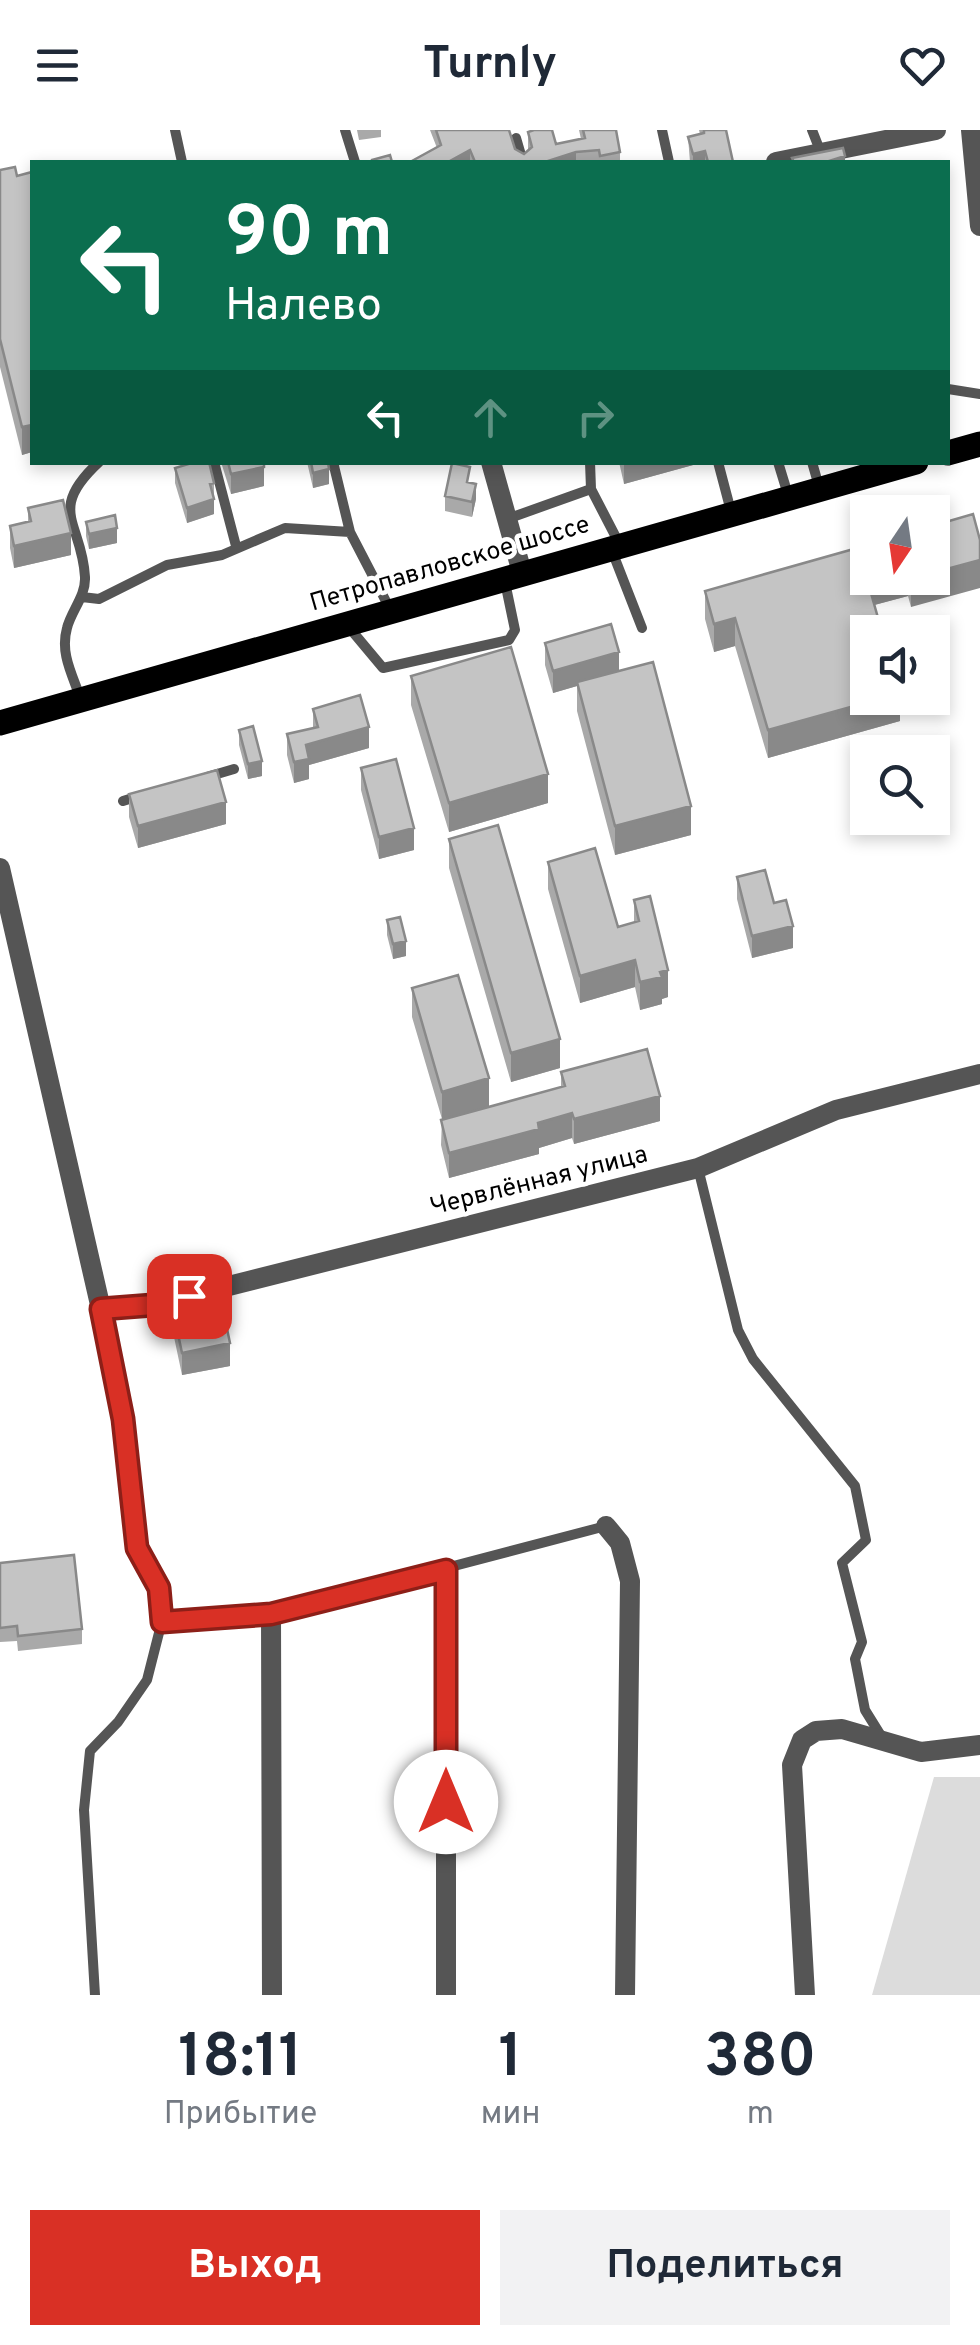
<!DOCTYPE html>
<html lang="ru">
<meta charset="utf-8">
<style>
:root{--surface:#fff;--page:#f2f2f3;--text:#1f2937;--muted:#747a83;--accent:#d93025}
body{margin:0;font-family:Overpass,sans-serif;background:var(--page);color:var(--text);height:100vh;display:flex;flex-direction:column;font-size:38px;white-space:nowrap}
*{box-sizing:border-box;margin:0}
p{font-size:32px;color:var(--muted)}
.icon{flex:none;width:55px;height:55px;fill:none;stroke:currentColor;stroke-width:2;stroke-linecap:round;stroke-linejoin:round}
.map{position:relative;height:1865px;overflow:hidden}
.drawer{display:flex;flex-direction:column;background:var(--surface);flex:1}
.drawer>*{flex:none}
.top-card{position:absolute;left:30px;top:30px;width:920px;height:305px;border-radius:0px;box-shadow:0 5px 15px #0003;background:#0b6e4f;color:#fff;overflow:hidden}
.needle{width:65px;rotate:193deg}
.buttons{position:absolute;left:850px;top:365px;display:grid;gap:20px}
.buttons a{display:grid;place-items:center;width:100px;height:100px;border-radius:0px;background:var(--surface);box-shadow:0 5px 15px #0003;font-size:50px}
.pin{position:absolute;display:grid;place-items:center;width:85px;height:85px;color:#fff;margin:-42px;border-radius:20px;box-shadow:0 5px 15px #0006}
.me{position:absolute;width:110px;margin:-55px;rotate:0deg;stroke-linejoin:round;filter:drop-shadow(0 0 8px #0008)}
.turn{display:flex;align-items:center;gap:35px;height:210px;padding:0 30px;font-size:45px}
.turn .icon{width:130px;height:130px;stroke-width:2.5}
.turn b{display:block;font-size:70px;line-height:85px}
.lanes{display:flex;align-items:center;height:95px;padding:0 30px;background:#0003;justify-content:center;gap:50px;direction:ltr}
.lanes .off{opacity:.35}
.eta{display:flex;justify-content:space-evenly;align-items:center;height:170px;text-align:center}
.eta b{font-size:60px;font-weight:700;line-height:70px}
.cta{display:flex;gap:20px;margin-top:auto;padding:20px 30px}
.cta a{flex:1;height:115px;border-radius:0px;background:var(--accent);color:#fff;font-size:40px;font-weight:700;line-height:115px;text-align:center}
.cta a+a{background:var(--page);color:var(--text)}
header{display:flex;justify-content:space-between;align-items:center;height:130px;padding:0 30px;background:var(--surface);font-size:45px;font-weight:700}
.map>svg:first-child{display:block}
</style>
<header><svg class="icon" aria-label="menu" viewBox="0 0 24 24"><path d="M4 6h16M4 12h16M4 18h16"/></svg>Turnly<svg class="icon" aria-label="heart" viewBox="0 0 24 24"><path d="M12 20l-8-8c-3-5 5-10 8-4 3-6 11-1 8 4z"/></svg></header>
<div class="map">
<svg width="980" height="1865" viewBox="0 0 980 1865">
<rect width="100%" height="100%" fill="#fff"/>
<!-- green -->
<path fill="#dcdcdc" d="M 934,1647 L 980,1647 L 980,1865 L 872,1865 Z"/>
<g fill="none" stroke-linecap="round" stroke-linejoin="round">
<!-- lane -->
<path stroke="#555" stroke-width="10" d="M 175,0 L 182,32
M 345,0 L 355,32
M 662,0 L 669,32
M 812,0 L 821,23
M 516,8 L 523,32
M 948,259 L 980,264
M 214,332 L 236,416
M 333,332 L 350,402 L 391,481
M 590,332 L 591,359 L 621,417
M 718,332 L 732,385
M 778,332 L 789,368
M 812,332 L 820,360
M 507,389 L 591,359
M 612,421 L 642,498
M 82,467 L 99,469 L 167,435 L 222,425 L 285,398 L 350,402
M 347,495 L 383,538 L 509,510 L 515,500 L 505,452
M 80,567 C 72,544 60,523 67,498 C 71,481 86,466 85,447 C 82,392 46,381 99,332
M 207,647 L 234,639
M 123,671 L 142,665
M 698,1038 L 738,1200 L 753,1229 L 855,1356 L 866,1410 L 842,1433 L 862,1512 L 855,1529 L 865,1580 L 883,1609
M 162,1491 L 271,1484 L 606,1396
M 95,1865 L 84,1680 L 90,1621 L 118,1592 L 147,1550 L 162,1491 L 159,1458 L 137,1418 L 123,1289 L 101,1180"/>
<!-- street -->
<path stroke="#555" stroke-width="20" d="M 971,0 L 980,96
M 776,32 L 936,0
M 491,332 L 523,446
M 0,738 L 101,1179 L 153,1175 L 698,1038 L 836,980 L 980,944
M 606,1396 L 620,1413 L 630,1451 L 625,1865
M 446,1440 L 446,1865
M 271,1484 L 272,1865
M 805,1865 L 792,1635 L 802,1610 L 816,1601 L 842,1599 L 921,1622 L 980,1615"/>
<!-- primary -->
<path stroke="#000" stroke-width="25" d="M 948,323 L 980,314
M 0,593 L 916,332"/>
</g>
<!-- wall -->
<path fill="#a9a9a9" d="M 357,0 L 381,0 L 381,7 L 359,10 Z
M 430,0 L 509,0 L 515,19 L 524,24 L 528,20 L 528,2 L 556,14 L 581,9 L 579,0 L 616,0 L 620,22 L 620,32 L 410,32 L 437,18 Z
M 699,0 L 726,0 L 733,32 L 690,32 L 688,7 L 700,4 Z
M 0,40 L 17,46 L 32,42 L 32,322 L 22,325 L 0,237 Z
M 221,332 L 264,332 L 264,356 L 231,364 Z
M 307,332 L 328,332 L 329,354 L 313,358 Z
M 619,332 L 704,332 L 624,354 Z
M 175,338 L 214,353 L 214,384 L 187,393 L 175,353 Z
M 445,366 L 476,369 L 472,387 L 445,381 Z
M 28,378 L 71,425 L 14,438 L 10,418 L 10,396 L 28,392 Z
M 86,392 L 117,413 L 89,419 L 86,406 Z
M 868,448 L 932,448 L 911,477 L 908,466 L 874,475 L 900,568 L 900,591 L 768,628 L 735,516 L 714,522 L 705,489 L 705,461 Z
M 545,513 L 619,541 L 691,705 L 615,725 L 577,581 L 577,556 L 553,563 L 545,535 Z
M 411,546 L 548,673 L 449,702 L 411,575 Z
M 313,579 L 369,618 L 309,635 L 309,649 L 294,653 L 287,625 L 287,604 L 313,598 Z
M 239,600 L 262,646 L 248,649 L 239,615 Z
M 361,638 L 414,720 L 379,729 L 361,660 Z
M 129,664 L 226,694 L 138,718 L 129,687 Z
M 449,709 L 560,938 L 511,952 L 449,738 Z
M 548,732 L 618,797 L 634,793 L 634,770 L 668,867 L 662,869 L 662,874 L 640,880 L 635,857 L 580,873 L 548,759 Z
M 737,747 L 774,773 L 793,818 L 752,828 L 737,769 Z
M 387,790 L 406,826 L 393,829 L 387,805 Z
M 412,858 L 489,977 L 561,957 L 561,942 L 660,991 L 574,1014 L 572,1008 L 539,1018 L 539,1024 L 449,1048 L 441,1015 L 442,989 L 412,887 Z
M 174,1185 L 230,1236 L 182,1245 L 174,1207 Z
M 0,1433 L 82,1499 L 82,1514 L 18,1521 L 17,1511 L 0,1512 Z"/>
<!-- shaded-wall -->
<path fill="#898989" d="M 470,20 L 470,32 L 448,32 Z
M 705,21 L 705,32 L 693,32 L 693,24 Z
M 576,22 L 576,32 L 545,32 Z
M 845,26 L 845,32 L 826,32 Z
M 32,295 L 32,322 L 22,325 L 22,297 Z
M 629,332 L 704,332 L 624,354 L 624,334 Z
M 264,337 L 264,356 L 231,364 L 231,344 Z
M 329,339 L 329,354 L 313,358 L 313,343 Z
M 476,354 L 476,369 L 472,387 L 472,372 Z
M 214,369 L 214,384 L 187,393 L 187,378 Z
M 117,398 L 117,413 L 89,419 L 89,404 Z
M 71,403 L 71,425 L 14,438 L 14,416 Z
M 980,430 L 980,458 L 911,477 L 911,449 L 932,448 L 932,443 Z
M 873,448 L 908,448 L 908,466 L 867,477 L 867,449 Z
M 735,488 L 735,516 L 714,522 L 714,494 Z
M 619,522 L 619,544 L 577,552 L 577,556 L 553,563 L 553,541 Z
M 883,568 L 900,568 L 900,591 L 768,628 L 768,600 Z
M 369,597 L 369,618 L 309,635 L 309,649 L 294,653 L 294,632 L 306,615 Z
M 262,631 L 262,646 L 248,649 L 248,634 Z
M 548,644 L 548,673 L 449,702 L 449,673 Z
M 226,672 L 226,694 L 138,718 L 138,696 Z
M 691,676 L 691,705 L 615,725 L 615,696 Z
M 414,698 L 414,720 L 379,729 L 379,707 Z
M 793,796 L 793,818 L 752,828 L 752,806 Z
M 406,811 L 406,826 L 393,829 L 393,814 Z
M 635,830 L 635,857 L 580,873 L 580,846 Z
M 668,840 L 668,867 L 662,869 L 662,874 L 640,880 L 640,852 L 660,842 Z
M 560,909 L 560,938 L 511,952 L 511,923 Z
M 489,948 L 489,977 L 442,991 L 442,962 Z
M 660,966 L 660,991 L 574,1014 L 574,989 Z
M 572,983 L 572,1008 L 539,1018 L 539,1024 L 449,1048 L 449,1023 L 538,993 Z
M 230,1213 L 230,1236 L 182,1245 L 182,1223 Z"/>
<!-- building -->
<path fill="#c4c4c4" stroke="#898989" stroke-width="2.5" d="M 436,0 L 509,0 L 515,19 L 524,24 L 532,17 L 528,2 L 534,0 L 552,0 L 556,14 L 585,8 L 583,0 L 616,0 L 620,22 L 600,26 L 599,20 L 576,22 L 545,32 L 475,32 L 470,20 L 448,32 L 410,32 L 441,15 Z
M 704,0 L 726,0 L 733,32 L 708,32 L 705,21 L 693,24 L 688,7 L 704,3 Z
M 843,18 L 845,26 L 826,32 L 794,32 L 792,28 Z
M 390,25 L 392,32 L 372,32 L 372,30 Z
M 15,37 L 17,46 L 32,42 L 32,295 L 22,297 L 0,209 L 0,40 Z
M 195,332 L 209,332 L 214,353 L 210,354 L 214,369 L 187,378 L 175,338 Z
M 228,332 L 264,332 L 264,337 L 231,344 Z
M 311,332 L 328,332 L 329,339 L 313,343 Z
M 452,333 L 470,337 L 467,352 L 476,354 L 472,372 L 445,366 Z
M 63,370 L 71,403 L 14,416 L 10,396 L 31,391 L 28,378 Z
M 973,384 L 980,410 L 980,430 L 932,443 L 932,396 Z
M 115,385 L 117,398 L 89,404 L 86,392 Z
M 868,415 L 868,448 L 873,448 L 867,449 L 882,502 L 868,502 L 868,568 L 883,568 L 768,600 L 735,488 L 714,494 L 705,461 Z
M 611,494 L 619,522 L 553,541 L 545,513 Z
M 511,517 L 548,644 L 449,673 L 411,546 Z
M 653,532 L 691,676 L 615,696 L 577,552 Z
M 360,565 L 369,597 L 306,615 L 309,629 L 294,632 L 287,604 L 318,597 L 313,579 Z
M 253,596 L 262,631 L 248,634 L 239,600 Z
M 396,629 L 414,698 L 379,707 L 361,638 Z
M 217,640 L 226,672 L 138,696 L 129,664 Z
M 498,695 L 560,909 L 511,923 L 449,709 Z
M 595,718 L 618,797 L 639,791 L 634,770 L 650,766 L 668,840 L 660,842 L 662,847 L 640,852 L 635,830 L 580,846 L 548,732 Z
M 765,740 L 774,773 L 786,770 L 793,796 L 752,806 L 737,747 Z
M 400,787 L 406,811 L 393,814 L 387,790 Z
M 458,845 L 489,948 L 442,962 L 412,858 Z
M 647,919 L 660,966 L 574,989 L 572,983 L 538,993 L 539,999 L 449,1023 L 441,990 L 565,956 L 561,942 Z
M 222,1175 L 230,1213 L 182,1223 L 174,1185 Z
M 74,1425 L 82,1499 L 18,1506 L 17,1496 L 0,1498 L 0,1433 Z"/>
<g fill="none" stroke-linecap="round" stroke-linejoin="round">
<!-- route casing -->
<g stroke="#8d1f18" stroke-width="25">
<path id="route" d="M 189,1166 L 153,1175 L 101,1179 L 123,1289 L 137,1418 L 159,1458 L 162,1492 L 271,1484 L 446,1440 L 446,1672"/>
</g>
<!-- route -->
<use href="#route" stroke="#d93025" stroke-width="18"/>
</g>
<g text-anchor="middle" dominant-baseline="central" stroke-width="9" stroke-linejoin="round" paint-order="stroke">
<!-- street labels -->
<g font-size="25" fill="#000" stroke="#fff">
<text transform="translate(450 435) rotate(-16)">Петропавловское шоссе</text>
<text transform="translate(539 1052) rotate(-14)">Червлённая улица</text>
</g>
</g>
</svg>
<div class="buttons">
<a><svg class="needle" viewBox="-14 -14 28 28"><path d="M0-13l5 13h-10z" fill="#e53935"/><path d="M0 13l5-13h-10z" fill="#747a83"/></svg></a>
<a><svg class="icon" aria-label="sound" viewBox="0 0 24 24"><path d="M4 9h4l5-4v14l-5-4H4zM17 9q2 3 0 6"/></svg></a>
<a><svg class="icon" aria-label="search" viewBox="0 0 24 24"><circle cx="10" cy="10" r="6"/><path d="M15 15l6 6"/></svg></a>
</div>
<div class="pin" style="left:189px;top:1166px;background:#d93025"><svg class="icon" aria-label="arrive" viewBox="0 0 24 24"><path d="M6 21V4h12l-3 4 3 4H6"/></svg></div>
<svg class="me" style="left:446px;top:1672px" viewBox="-20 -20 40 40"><circle r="19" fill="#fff"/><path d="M0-13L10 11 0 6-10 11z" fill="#d93025"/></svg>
<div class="top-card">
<div class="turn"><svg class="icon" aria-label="left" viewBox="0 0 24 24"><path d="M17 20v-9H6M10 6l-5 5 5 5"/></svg><div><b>90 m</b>Налево</div></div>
<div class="lanes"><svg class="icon" aria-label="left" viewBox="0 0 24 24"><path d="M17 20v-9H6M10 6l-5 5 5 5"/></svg><svg class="icon off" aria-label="ahead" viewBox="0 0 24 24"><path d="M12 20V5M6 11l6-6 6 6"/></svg><svg class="icon off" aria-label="right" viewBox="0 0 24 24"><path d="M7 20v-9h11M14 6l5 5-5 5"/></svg></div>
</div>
</div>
<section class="drawer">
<div class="eta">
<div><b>18:11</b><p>Прибытие</p></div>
<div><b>1</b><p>мин</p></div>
<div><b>380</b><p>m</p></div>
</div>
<div class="cta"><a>Выход</a><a>Поделиться</a></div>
</section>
